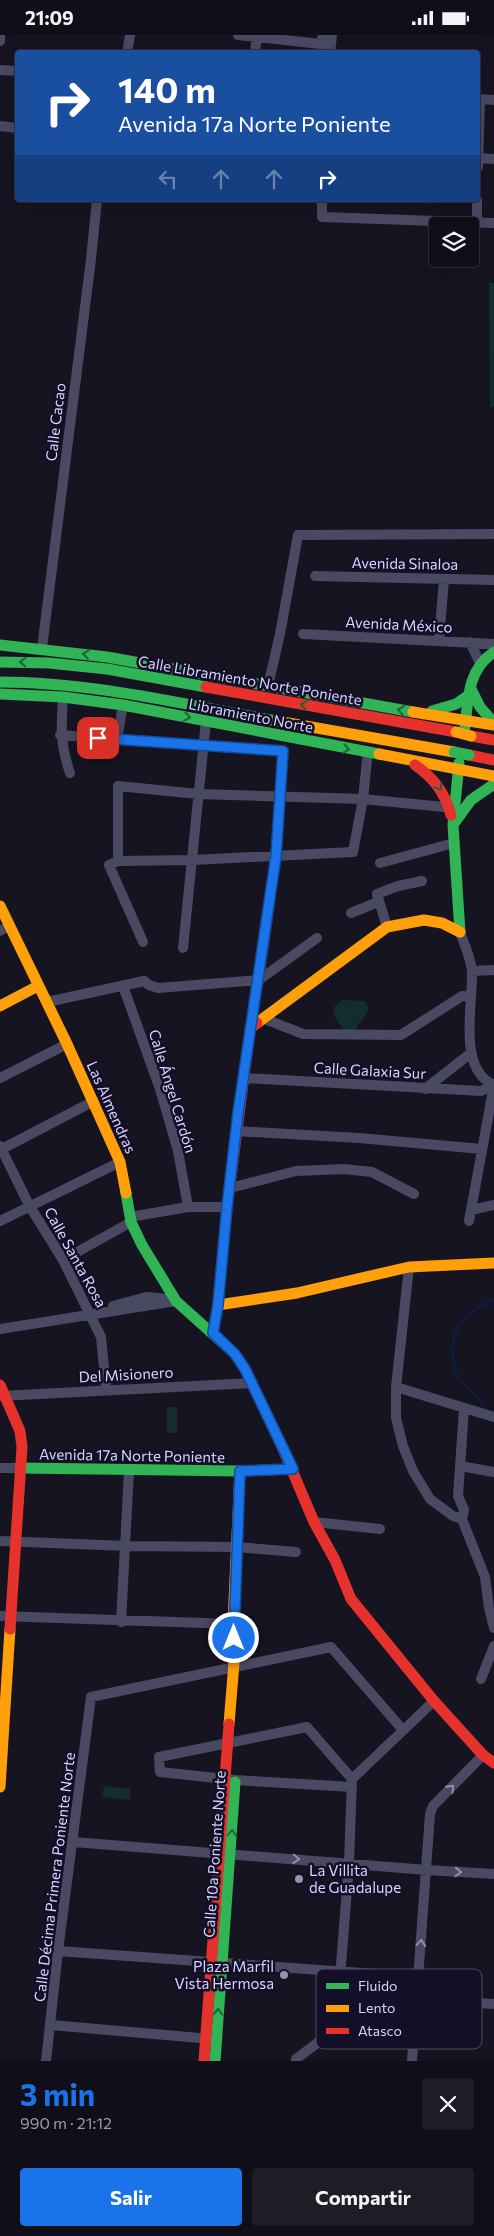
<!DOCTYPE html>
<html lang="es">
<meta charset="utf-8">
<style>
:root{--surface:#100f19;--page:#1e1d26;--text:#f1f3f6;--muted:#9c9ca2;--line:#302f38;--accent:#1a73e8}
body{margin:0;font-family:Commissioner,sans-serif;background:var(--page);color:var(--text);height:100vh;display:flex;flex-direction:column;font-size:19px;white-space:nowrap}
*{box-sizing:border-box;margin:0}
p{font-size:16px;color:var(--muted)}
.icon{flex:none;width:28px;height:28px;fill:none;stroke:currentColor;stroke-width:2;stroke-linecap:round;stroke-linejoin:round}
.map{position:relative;height:2026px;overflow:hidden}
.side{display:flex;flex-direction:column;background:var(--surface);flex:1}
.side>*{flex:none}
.top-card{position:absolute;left:15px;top:15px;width:465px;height:152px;border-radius:5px;box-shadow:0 5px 20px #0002,0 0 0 1px var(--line);background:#1a4fa0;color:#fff;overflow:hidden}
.buttons{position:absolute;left:429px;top:182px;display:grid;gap:10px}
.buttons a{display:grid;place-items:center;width:50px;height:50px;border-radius:5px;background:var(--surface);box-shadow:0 5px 20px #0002,0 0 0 1px var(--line);font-size:25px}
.pin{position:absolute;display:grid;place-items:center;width:42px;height:42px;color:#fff;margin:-21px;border-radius:10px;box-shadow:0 2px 8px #0006}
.me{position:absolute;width:55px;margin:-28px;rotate:0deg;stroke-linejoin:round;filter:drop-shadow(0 0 4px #0008)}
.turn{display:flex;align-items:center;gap:18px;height:105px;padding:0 20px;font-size:22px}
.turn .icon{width:65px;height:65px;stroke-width:2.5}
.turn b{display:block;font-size:35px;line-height:42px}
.lanes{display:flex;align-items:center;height:48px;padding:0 20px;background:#0003;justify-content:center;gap:25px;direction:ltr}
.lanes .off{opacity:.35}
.round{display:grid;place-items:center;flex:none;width:52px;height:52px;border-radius:5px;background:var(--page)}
.overview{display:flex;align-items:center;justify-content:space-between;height:85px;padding:0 20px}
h1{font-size:30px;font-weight:700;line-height:38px;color:var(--accent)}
.button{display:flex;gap:10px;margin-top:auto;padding:10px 20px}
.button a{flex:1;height:58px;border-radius:5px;background:var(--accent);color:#fff;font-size:20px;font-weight:700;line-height:58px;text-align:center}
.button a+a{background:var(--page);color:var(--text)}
.status{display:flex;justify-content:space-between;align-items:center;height:35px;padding:0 25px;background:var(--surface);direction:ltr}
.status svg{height:14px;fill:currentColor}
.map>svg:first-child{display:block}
</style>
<div class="status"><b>21:09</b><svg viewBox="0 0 49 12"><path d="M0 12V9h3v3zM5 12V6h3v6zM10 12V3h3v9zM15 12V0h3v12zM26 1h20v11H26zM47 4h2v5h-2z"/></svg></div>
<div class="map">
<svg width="494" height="2026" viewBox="0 0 494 2026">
<rect width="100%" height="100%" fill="#161421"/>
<!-- green -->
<path fill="#132c2d" d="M 489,248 L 494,248 L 494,372 L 490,372 Z
M 342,965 L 365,966 L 369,974 L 361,988 L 358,988 L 357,995 L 344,995 L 335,983 L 333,973 Z
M 167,1372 L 177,1372 L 177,1398 L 167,1398 Z
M 104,1751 L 131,1754 L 130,1765 L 102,1762 Z"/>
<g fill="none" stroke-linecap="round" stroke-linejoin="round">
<!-- stream -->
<path stroke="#0b1e41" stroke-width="2.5" d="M 488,1376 C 479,1361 461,1348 455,1337 C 454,1333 454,1326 453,1322 C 449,1292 468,1275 494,1265"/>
<!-- street -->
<path stroke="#4a4962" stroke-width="10" d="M 238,0 L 330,10
M 0,6 L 0,0
M 127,18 L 130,0
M 255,18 L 257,0
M 320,18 L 323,0
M 330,18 L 332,0
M 0,35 L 18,36
M 478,64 L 494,65
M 0,91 L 18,93
M 478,123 L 494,124
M 478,132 L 480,64
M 322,165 L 322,182 L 494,188
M 477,187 L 477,165
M 315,541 L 494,545
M 303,599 L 494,609
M 439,605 L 444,544
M 470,607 L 479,626
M 42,613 L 91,224 L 97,165
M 268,651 L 280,599 L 298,500 L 494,499
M 63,662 C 61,694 60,708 70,738
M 60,700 L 283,716 C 279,809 267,902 250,994
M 117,704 L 123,670
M 118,826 L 118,751 L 198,759 L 363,764 L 454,773
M 380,828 L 454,808
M 351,878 L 378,867
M 387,892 L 377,859 L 398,851 L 422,846
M 0,896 L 9,891
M 460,897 C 464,909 472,925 472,938 C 473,968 457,1035 494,1050
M 143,907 L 109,830 L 118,826 L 193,825 L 353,817 L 363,764 L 367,725
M 183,913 L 206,686
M 472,936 L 494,935
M 123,951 L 160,1054 L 178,1116 L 188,1172
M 47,967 L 144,946 L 149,950 L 158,953 L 259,945 L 317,903
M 265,984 L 303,999 L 401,1000 L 462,961 L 470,962
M 0,1043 L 67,1009
M 243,1043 L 481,1056 L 494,1050
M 425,1054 L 471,1018
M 236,1096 L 359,1103 L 482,1114
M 0,1111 L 29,1170 L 63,1225 L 101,1302 L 106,1354
M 0,1115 L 94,1066
M 230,1153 L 296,1136 L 344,1134 L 372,1137 L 414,1159
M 471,1175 L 494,1170
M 130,1182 L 188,1172 L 227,1172
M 0,1186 L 120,1127
M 469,1186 L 494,1050
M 63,1225 L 131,1187
M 409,1232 L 396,1352 L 396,1383 L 403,1411 L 413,1436 L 430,1464 L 453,1481 L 462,1484
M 113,1271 L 146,1262 L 170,1264
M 0,1294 L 176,1266
M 396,1352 L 494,1382
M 0,1361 L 253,1348
M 460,1431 L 494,1437
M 0,1433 L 21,1433
M 462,1484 L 485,1542 L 489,1573 L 494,1593
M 462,1484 L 464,1475 L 458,1461 L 464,1374
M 314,1487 L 380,1494
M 0,1506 L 127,1511 L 237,1512 L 296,1517
M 0,1581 L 233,1589
M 121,1587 L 129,1436
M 481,1644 L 494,1611
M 352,1744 L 307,1692 L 159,1722 L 160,1737 L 235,1745 L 352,1752
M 73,1807 L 427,1835 L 494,1839
M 58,1916 L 418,1942
M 416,1965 L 494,1969
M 51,1990 L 211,2004
M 46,2026 L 58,1916 L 91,1662 L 331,1612 L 402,1694
M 296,2026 L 296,2024 L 336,1994 L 349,1828 L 352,1744 L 434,1666
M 412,2026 L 430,1779 L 433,1771 L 483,1720"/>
<!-- fast -->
<path stroke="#30b455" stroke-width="11" d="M 0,610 L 107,622 L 413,677
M 0,627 L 49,628 L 107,634 L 206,652
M 0,647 C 93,647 186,670 277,686
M 471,654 L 480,672 L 494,688
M 0,659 L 63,662 L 123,670 L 379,719
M 432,676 L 456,669 L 469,660
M 465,692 C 468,663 468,634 494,617
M 459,728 L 453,790 L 460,897
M 455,787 L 471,765 L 494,749
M 126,1158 L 131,1187 L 142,1210 L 176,1266 L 235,1319 L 245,1334 L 283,1414
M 21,1433 L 240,1436 L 293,1434
M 215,2026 L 235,1747"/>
<!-- slow -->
<path stroke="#ff9f0a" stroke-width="11" d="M 413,677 L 494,690
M 277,686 L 454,717
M 379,719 L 494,741
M 0,871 L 67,1009 L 120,1127 L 126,1158
M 0,971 L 38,951
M 257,988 L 387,892 L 424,885 L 442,888 L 460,897
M 218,1270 L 297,1258 L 409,1232 L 494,1228
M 229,1689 L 235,1616 L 233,1589 L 240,1436
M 0,1752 L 10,1594"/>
<!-- jam -->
<path stroke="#e5322d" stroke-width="11" d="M 206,652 L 456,697
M 471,701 L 494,705
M 469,720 L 494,725
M 415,730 C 434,743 445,758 451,780
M 213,1298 L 218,1270 L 227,1172 L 250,994 L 257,988
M 0,1350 L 20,1396 L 22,1412 L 10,1594
M 283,1414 L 314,1487 L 335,1525 L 351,1564 L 434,1666 L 483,1720 L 494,1728
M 204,2026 L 229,1689"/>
<!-- fast-bridge -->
<path stroke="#30b455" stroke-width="11" d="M 454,717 L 469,720"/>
<!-- slow-bridge -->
<path stroke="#ff9f0a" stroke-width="11" d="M 456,697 L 471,701"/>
</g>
<!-- one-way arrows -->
<defs><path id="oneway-chevron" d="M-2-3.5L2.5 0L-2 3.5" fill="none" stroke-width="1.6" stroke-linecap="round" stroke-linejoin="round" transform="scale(1.25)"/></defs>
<g stroke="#22623e">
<use href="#oneway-chevron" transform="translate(86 619) rotate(-172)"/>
<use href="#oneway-chevron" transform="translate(23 627) rotate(-178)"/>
<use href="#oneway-chevron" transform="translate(304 670) rotate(-170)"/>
<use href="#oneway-chevron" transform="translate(401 675) rotate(-172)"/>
<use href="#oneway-chevron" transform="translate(187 682) rotate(11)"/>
<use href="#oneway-chevron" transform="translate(346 714) rotate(11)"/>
<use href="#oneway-chevron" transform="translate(439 752) rotate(56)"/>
<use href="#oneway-chevron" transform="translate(232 1798) rotate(-86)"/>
<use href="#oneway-chevron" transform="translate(218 1977) rotate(-87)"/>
</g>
<g stroke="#928eb0">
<use href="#oneway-chevron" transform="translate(451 1753) rotate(-46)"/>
<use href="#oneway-chevron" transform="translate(296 1824) rotate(4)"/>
<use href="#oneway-chevron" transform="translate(458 1837) rotate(3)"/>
<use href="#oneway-chevron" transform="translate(421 1908) rotate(-85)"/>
</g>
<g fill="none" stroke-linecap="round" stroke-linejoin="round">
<!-- route casing -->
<g stroke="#114b97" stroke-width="12">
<path id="route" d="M 98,703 L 283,716 L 276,821 L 238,1078 L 227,1172 L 218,1270 L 213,1298 L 235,1319 L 245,1334 L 293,1434 L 240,1436 L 234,1603"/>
</g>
<!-- route -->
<use href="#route" stroke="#1a73e8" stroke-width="9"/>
</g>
<!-- markers -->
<g fill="#9591b1" stroke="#130f26" stroke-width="2">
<circle cx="299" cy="1844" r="5"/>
<circle cx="284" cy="1940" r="5"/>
</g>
<g text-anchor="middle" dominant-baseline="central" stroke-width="5" stroke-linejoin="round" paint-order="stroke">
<!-- street labels -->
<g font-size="15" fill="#d9d4ff" stroke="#130f26">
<text transform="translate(55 387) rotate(-83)">Calle Cacao</text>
<text transform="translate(405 528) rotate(1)">Avenida Sinaloa</text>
<text transform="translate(399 589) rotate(3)">Avenida México</text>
<text transform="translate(250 645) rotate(10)">Calle Libramiento Norte Poniente</text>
<text transform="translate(251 680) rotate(11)">Libramiento Norte</text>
<text transform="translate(370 1035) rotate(3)">Calle Galaxia Sur</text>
<text transform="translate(173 1056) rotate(73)">Calle Ángel Cardón</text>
<text transform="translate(112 1072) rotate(66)">Las Almendras</text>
<text transform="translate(76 1222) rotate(61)">Calle Santa Rosa</text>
<text transform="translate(126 1339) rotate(-3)">Del Misionero</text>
<text transform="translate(132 1420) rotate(1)">Avenida 17a Norte Poniente</text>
<text transform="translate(214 1819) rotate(-86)">Calle 10a Poniente Norte</text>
<text transform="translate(54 1842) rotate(-83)">Calle Décima Primera Poniente Norte</text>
</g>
<!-- poi labels -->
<g font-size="15" fill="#d9d4ff" stroke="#130f26" text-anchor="start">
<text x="309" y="1835">La Villita<tspan x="309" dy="17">de Guadalupe</tspan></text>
<text x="274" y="1931" text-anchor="end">Plaza Marfil<tspan x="274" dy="17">Vista Hermosa</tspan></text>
</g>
</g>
<!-- legend -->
<rect x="316" y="1934" width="166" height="80" rx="8" fill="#130f26" stroke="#4e4a67" stroke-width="1"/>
<rect x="326" y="1948" width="23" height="6" fill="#30b455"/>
<rect x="326" y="1970" width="23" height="7" fill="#ff9f0a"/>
<rect x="326" y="1993" width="23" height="6" fill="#e5322d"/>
<g font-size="14" fill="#d9d4ff">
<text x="358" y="1956">Fluido</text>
<text x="358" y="1978">Lento</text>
<text x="358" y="2001">Atasco</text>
</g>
</svg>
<div class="buttons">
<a><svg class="icon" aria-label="layers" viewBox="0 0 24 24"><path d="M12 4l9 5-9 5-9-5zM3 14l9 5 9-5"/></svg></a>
</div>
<div class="pin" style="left:98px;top:703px;background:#d93025"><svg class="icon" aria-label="arrive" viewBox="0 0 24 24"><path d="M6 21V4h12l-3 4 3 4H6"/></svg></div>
<svg class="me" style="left:234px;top:1603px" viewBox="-20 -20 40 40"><circle r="17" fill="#1a73e8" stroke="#fff" stroke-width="3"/><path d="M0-11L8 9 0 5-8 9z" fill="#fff"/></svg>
<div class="top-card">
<div class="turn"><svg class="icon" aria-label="right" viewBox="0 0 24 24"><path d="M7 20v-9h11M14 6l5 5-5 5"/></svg><div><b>140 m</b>Avenida 17a Norte Poniente</div></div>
<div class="lanes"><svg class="icon off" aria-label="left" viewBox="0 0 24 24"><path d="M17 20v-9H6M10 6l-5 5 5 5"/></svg><svg class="icon off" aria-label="ahead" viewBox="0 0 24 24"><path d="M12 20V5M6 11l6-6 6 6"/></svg><svg class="icon off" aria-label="ahead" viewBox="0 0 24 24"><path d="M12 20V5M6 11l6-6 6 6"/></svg><svg class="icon" aria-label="right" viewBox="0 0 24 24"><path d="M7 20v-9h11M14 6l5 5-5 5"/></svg></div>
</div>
</div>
<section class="side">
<div class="overview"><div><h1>3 min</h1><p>990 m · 21:12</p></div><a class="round"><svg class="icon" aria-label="close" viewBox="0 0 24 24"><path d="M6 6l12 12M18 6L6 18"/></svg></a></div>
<div class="button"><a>Salir</a><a>Compartir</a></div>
</section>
